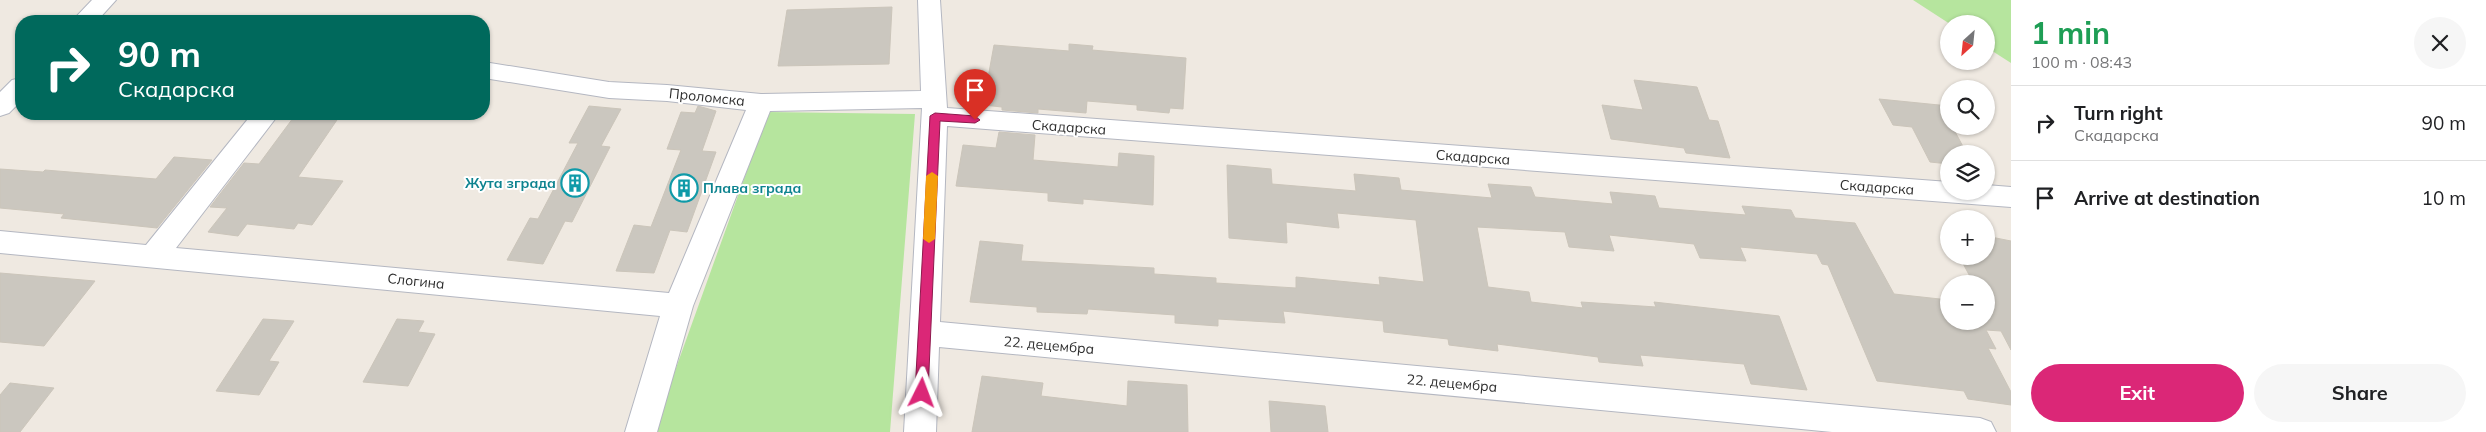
<!DOCTYPE html>
<meta charset="utf-8">
<style>
:root{--surface:#fff;--page:#f6f6f6;--text:#202124;--muted:#757577;--line:#e0e0e0;--accent:#db2777}
body{margin:0;font-family:Mulish,sans-serif;background:var(--page);color:var(--text);height:100vh;display:flex;flex-direction:column;font-size:19px;white-space:nowrap}
*{box-sizing:border-box;margin:0}
p{font-size:16px;color:var(--muted)}
.icon{flex:none;width:28px;height:28px;fill:none;stroke:currentColor;stroke-width:2;stroke-linecap:round;stroke-linejoin:round}
.map{position:relative;flex:1;overflow:hidden}
.drawer{display:flex;flex-direction:column;background:var(--surface);width:475px}
.drawer>*{flex:none}
.top-card{position:absolute;left:15px;top:15px;width:475px;height:105px;border-radius:20px;box-shadow:0 1px 4px #0004;background:#00695c;color:#fff;overflow:hidden}
.needle{width:32px;rotate:207deg}
.controls{position:absolute;left:1940px;top:15px;display:grid;gap:10px}
.controls a{display:grid;place-items:center;width:55px;height:55px;border-radius:50%;background:var(--surface);box-shadow:0 1px 4px #0004;font-size:25px}
.pin{position:absolute;display:grid;place-items:center;width:42px;height:42px;color:#fff;margin:-51px -21px;border-radius:50% 50% 50% 0;rotate:-45deg;box-shadow:0 0 5px #0007}
.pin .icon{rotate:45deg}
.me{position:absolute;width:55px;margin:-28px;rotate:3deg;stroke-linejoin:round;filter:drop-shadow(0 0 4px #0008)}
.turn{display:flex;align-items:center;gap:18px;height:105px;padding:0 20px;font-size:22px}
.turn .icon{width:65px;height:65px;stroke-width:2.5}
.turn b{display:block;font-size:35px;line-height:42px}
.round{display:grid;place-items:center;flex:none;width:52px;height:52px;border-radius:26px;background:var(--page)}
.summary{display:flex;align-items:center;justify-content:space-between;height:85px;padding:0 20px}
h1{font-size:30px;font-weight:700;line-height:38px;color:#1e9e55}
.cta{display:flex;gap:10px;margin-top:auto;padding:10px 20px}
.cta a{flex:1;height:58px;border-radius:30px;background:var(--accent);color:#fff;font-size:20px;font-weight:700;line-height:58px;text-align:center}
.cta a+a{background:var(--page);color:var(--text)}
ul{padding:0;list-style:none}
li{display:flex;align-items:center;gap:15px;height:75px;padding:0 20px;border-top:1px solid var(--line)}
li div{flex:1}
li b{display:block;font-size:19px}
li em{font-style:normal}
main{display:flex;flex:1;min-height:0}
.map>svg:first-child{display:block}
</style>
<main>
<div class="map">
<svg width="2011" height="432" viewBox="0 0 2011 432">
<rect width="100%" height="100%" fill="#efe9e1"/>
<!-- green -->
<path fill="#b6e59e" d="M 1913,0 L 2011,0 L 2011,63 L 1986,47 L 1986,24 L 1950,24 Z
M 768,112 L 915,114 L 890,432 L 653,432 Z"/>
<!-- building -->
<path fill="#cbc7bf" stroke="#cbc5ba" d="M 892,7 L 889,64 L 778,66 L 787,10 Z
M 1069,44 L 1093,46 L 1092,50 L 1186,58 L 1183,109 L 1170,108 L 1169,113 L 1137,110 L 1137,105 L 1087,101 L 1086,113 L 1038,109 L 1038,113 L 1002,110 L 1002,107 L 983,105 L 994,45 L 1069,51 Z
M 1634,80 L 1697,87 L 1709,120 L 1718,121 L 1730,158 L 1686,153 L 1684,148 L 1611,139 L 1602,105 L 1643,110 Z
M 1879,99 L 1949,106 L 1949,126 L 1952,126 L 1967,154 L 1949,154 L 1949,164 L 1930,162 L 1912,127 L 1893,125 Z
M 589,106 L 621,109 L 601,146 L 610,147 L 572,222 L 565,221 L 543,264 L 507,260 L 530,218 L 538,219 L 578,143 L 569,143 Z
M 698,106 L 716,111 L 702,151 L 716,152 L 687,232 L 670,230 L 654,273 L 616,271 L 634,225 L 651,227 L 681,150 L 667,149 L 681,112 L 695,113 Z
M 296,114 L 339,117 L 298,177 L 343,181 L 312,225 L 298,223 L 294,229 L 247,224 L 238,236 L 208,232 L 227,208 L 210,207 L 244,163 L 259,164 Z
M 999,132 L 1035,135 L 1033,160 L 1118,167 L 1119,153 L 1154,156 L 1153,205 L 1083,199 L 1083,204 L 1048,201 L 1048,193 L 956,186 L 963,145 L 996,148 Z
M 174,157 L 212,160 L 157,228 L 61,218 L 64,214 L 0,208 L 0,169 L 43,172 L 45,170 L 156,179 Z
M 1227,165 L 1271,169 L 1272,184 L 1356,191 L 1354,174 L 1399,178 L 1401,190 L 1492,198 L 1488,184 L 1531,187 L 1535,197 L 1613,204 L 1610,192 L 1655,196 L 1659,208 L 1746,215 L 1742,206 L 1791,210 L 1795,218 L 1855,223 L 1894,294 L 1949,300 L 1949,321 L 1986,321 L 1986,284 L 1974,284 L 1959,256 L 1986,256 L 1986,236 L 2011,241 L 2011,350 L 2001,331 L 1986,330 L 1996,349 L 1988,348 L 2011,392 L 2011,405 L 1968,399 L 1964,391 L 1877,381 L 1828,265 L 1822,264 L 1817,254 L 1740,247 L 1746,261 L 1700,258 L 1694,244 L 1609,235 L 1614,251 L 1569,247 L 1565,232 L 1477,227 L 1488,287 L 1529,292 L 1531,302 L 1583,308 L 1581,302 L 1656,307 L 1654,302 L 1779,316 L 1807,390 L 1751,384 L 1744,364 L 1640,355 L 1643,366 L 1599,362 L 1598,357 L 1497,344 L 1498,351 L 1449,345 L 1448,339 L 1384,332 L 1383,321 L 1283,311 L 1285,323 L 1218,319 L 1218,326 L 1175,323 L 1175,315 L 1088,309 L 1087,314 L 1037,312 L 1037,307 L 970,302 L 980,241 L 1023,245 L 1021,261 L 1154,268 L 1154,274 L 1216,278 L 1216,283 L 1296,288 L 1296,277 L 1380,285 L 1379,277 L 1424,282 L 1416,220 L 1337,213 L 1339,228 L 1286,222 L 1287,243 L 1229,238 Z
M 0,273 L 95,281 L 44,346 L 0,342 Z
M 263,319 L 294,321 L 269,361 L 279,362 L 259,395 L 216,391 Z
M 397,319 L 424,321 L 418,332 L 435,334 L 408,386 L 363,382 Z
M 982,376 L 1043,383 L 1041,396 L 1127,406 L 1128,381 L 1187,385 L 1188,432 L 972,432 Z
M 10,383 L 54,388 L 20,432 L 0,432 L 0,395 Z
M 1269,401 L 1325,406 L 1328,432 L 1271,432 Z"/>
<g fill="none" stroke-linecap="round" stroke-linejoin="round">
<!-- street casing -->
<g stroke="#b4b7c1" stroke-width="2">
<path id="street" d="M 92,0 L 116,0 L 97,21 L 72,21 Z
M 918,0 L 940,0 L 947,108 L 1949,182 L 1949,191 L 1986,191 L 1986,185 L 2011,187 L 2011,207 L 947,126 L 940,322 L 1980,418 L 1991,422 L 1996,432 L 1832,432 L 939,347 L 936,432 L 904,432 L 922,108 L 770,111 L 693,306 L 657,432 L 625,432 L 660,316 L 0,253 L 0,231 L 146,245 L 252,114 L 279,114 L 176,248 L 669,293 L 746,110 L 667,101 L 609,98 L 484,78 L 484,62 L 609,82 L 667,85 L 761,94 L 921,91 Z
M 21,78 L 21,101 L 9,113 L 0,116 L 0,92 L 12,80 Z"/>
</g>
<!-- street -->
<use href="#street" fill="#fff" fill-rule="evenodd"/>
</g>
<!-- route -->
<path fill="#db2777" stroke="#8e194d" d="M 935,113 L 975,116 L 980,120 L 975,123 L 940,121 L 928,393 L 926,397 L 917,397 L 915,393 L 930,116 Z"/>
<!-- slow -->
<path fill="#f59e0b" d="M 932,172 L 938,176 L 935,239 L 929,243 L 923,239 L 926,176 Z"/>
<!-- icons -->
<defs>
<g id="building-ring" transform="scale(1.4375)"><circle r="9.5" fill="#fff" stroke="#0f9aa8" stroke-width="1.5"/><path d="M-4-6H4V6H1V3H-1V6H-4ZM-2.5-4.3h1.7v1.8h-1.7ZM.8-4.3h1.7v1.8H.8ZM-2.5-1h1.7V.8h-1.7ZM.8-1h1.7V.8H.8Z" fill="#0f9aa8"/></g>
</defs>
<g fill-rule="evenodd">
<use href="#building-ring" x="575" y="183"/>
<use href="#building-ring" x="684" y="188"/>
</g>
<g text-anchor="middle" dominant-baseline="central" stroke-width="4" stroke-linejoin="round" paint-order="stroke">
<!-- street labels -->
<g font-size="14" fill="#2e2e2e" stroke="#fff">
<text transform="translate(707 97) rotate(6)">Проломска</text>
<text transform="translate(1069 127) rotate(4)">Скадарска</text>
<text transform="translate(1473 157) rotate(4)">Скадарска</text>
<text transform="translate(1877 187) rotate(4)">Скадарска</text>
<text transform="translate(416 281) rotate(6)">Слогина</text>
<text transform="translate(1049 345) rotate(5)">22. децембра</text>
<text transform="translate(1452 383) rotate(5)">22. децембра</text>
</g>
<!-- culture labels -->
<g font-size="14" font-weight="bold" fill="#0d838f" stroke="#fff" text-anchor="end">
<text x="556" y="183">Жута зграда</text>
<text x="703" y="188" text-anchor="start">Плава зграда</text>
</g>
</g>
</svg>
<div class="controls">
<a><svg class="needle" viewBox="-14 -14 28 28"><path d="M0-13l5 13h-10z" fill="#e53935"/><path d="M0 13l5-13h-10z" fill="#757577"/></svg></a>
<a><svg class="icon" aria-label="search" viewBox="0 0 24 24"><circle cx="10" cy="10" r="6"/><path d="M15 15l6 6"/></svg></a>
<a><svg class="icon" aria-label="layers" viewBox="0 0 24 24"><path d="M12 4l9 5-9 5-9-5zM3 14l9 5 9-5"/></svg></a>
<a>+</a>
<a>−</a>
</div>
<div class="pin" style="left:975px;top:120px;background:#d93025"><svg class="icon" aria-label="arrive" viewBox="0 0 24 24"><path d="M6 21V4h12l-3 4 3 4H6"/></svg></div>
<svg class="me" style="left:922px;top:393px" viewBox="-20 -20 40 40"><path d="M0-17L14 15 0 8-14 15z" fill="#db2777" stroke="#fff" stroke-width="4"/></svg>
<div class="top-card">
<div class="turn"><svg class="icon" aria-label="right" viewBox="0 0 24 24"><path d="M7 20v-9h11M14 6l5 5-5 5"/></svg><div><b>90 m</b>Скадарска</div></div>
</div>
</div>
<section class="drawer">
<div class="summary"><div><h1>1 min</h1><p>100 m · 08:43</p></div><a class="round"><svg class="icon" aria-label="close" viewBox="0 0 24 24"><path d="M6 6l12 12M18 6L6 18"/></svg></a></div>
<ul>
<li><svg class="icon" aria-label="right" viewBox="0 0 24 24"><path d="M7 20v-9h11M14 6l5 5-5 5"/></svg><div><b>Turn right</b><p>Скадарска</p></div><em>90 m</em></li>
<li><svg class="icon" aria-label="arrive" viewBox="0 0 24 24"><path d="M6 21V4h12l-3 4 3 4H6"/></svg><div><b>Arrive at destination</b></div><em>10 m</em></li>
</ul>
<div class="cta"><a>Exit</a><a>Share</a></div>
</section>
</main>
